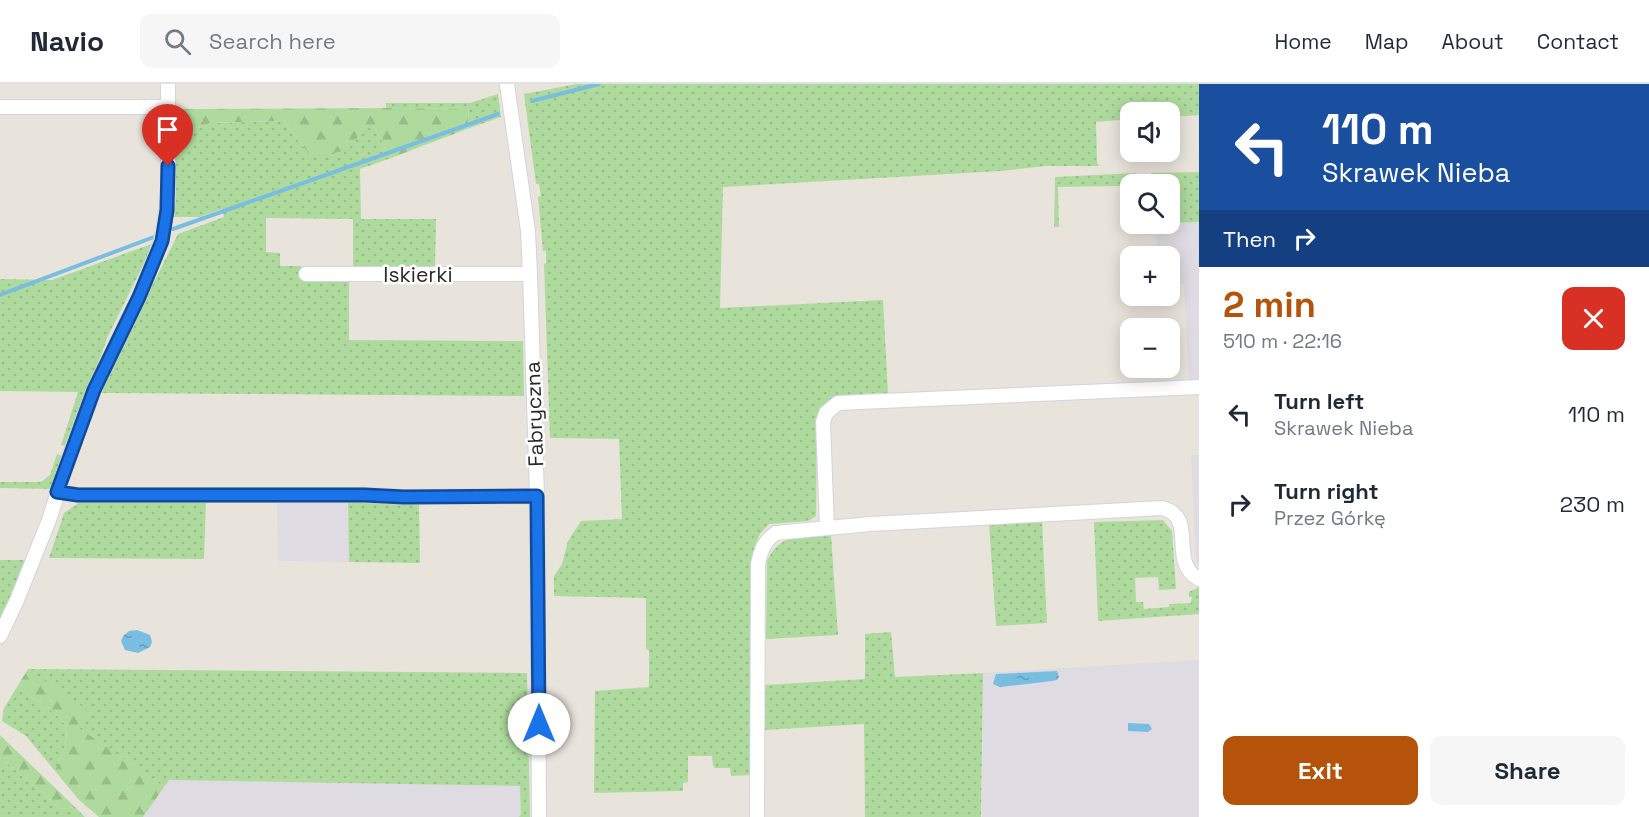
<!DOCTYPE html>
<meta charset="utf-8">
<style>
:root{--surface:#fff;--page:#f6f6f7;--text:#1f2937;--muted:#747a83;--line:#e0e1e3;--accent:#b45309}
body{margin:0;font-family:"Space Grotesk",sans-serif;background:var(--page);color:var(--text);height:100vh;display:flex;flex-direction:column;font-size:22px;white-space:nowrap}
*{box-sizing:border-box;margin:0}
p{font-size:20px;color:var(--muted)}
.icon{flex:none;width:33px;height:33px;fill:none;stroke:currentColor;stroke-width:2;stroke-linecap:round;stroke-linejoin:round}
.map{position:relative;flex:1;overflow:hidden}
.side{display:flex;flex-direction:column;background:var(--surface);width:450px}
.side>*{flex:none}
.banner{background:#1a4fa0;color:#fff;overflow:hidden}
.buttons{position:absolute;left:1120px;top:18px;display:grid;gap:12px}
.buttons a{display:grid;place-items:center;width:60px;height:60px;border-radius:12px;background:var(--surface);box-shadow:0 3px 15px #0003;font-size:30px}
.pin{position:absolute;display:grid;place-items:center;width:51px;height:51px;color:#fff;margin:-62px -26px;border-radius:50% 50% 50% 0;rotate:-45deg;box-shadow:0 0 6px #0007}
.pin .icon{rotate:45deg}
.me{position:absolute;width:66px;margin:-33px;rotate:0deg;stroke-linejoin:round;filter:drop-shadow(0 0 4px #0008)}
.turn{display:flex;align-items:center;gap:21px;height:126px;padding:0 24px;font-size:27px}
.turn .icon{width:78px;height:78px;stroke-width:2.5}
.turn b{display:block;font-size:42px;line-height:51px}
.then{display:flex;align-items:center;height:57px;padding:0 24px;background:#0003;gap:12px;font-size:22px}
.round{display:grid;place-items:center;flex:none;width:63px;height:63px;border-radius:12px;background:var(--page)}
.summary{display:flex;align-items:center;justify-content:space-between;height:102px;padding:0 24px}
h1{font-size:36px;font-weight:800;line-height:45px;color:var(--accent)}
.cta{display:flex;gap:12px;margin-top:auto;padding:12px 24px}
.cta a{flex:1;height:69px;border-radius:12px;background:var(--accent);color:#fff;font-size:24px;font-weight:800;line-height:69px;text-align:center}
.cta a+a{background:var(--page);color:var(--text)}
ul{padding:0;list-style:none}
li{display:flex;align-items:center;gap:18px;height:90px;padding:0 24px}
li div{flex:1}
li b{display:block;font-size:22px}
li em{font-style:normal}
header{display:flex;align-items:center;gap:36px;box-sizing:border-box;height:84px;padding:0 30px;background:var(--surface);border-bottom:2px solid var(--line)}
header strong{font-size:28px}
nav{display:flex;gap:33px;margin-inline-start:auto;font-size:21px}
.search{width:420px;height:54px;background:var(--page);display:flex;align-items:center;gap:15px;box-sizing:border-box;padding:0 21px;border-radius:12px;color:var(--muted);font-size:22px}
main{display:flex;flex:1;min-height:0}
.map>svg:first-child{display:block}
</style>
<header>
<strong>Navio</strong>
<div class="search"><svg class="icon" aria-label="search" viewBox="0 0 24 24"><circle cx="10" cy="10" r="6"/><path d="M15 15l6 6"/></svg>Search here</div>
<nav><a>Home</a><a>Map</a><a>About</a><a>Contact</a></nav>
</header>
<main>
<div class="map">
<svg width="1199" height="733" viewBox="0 0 1199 733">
<defs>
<pattern id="grass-dots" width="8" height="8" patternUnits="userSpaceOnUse" patternTransform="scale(1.5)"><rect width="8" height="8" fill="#aedb9d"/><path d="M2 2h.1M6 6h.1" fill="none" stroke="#96bc87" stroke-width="1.8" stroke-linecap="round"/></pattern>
<pattern id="forest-firs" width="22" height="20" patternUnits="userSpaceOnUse" patternTransform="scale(1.5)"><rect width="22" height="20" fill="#aedb9d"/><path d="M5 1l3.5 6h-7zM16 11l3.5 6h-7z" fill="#96bc87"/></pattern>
<pattern id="water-ripples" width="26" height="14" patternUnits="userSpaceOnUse" patternTransform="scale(1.5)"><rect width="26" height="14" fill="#79bee1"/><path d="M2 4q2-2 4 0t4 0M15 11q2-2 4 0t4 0" fill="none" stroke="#639ab6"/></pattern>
</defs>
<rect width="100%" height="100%" fill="#e9e4db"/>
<!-- industrial -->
<path fill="#dedbe2" d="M 1199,138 L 1199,300 L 1189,300 L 1184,200 L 1170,200 L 1170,172 L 1156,172 L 1157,140 Z
M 1191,371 L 1199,371 L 1199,481 L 1196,477 Z
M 277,417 L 348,418 L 349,478 L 278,477 Z
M 1199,576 L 1199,733 L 982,733 L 983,589 Z
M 169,696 L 521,702 L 521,730 L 519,733 L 143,733 Z"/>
<!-- grass -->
<path fill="url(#grass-dots)" d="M 577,0 L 1199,0 L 1199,31 L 1170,33 L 1170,28 L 1131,28 L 1131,35 L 1096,38 L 1097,78 L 1099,82 L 1046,82 L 1001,87 L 723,103 L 720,224 L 883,216 L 888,309 C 871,310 835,308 824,321 C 819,328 818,336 817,344 L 816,432 L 808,437 L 769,440 L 760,450 L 754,464 L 750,691 L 731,692 L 730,684 L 715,684 L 713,681 L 712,672 L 688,672 L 688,698 L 683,699 L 683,707 L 594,709 L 595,607 L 649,603 L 649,566 L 646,565 L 646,514 L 554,512 L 554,492 L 562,480 L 568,457 L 581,437 L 622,435 L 619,355 L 550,354 L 544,180 L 546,179 L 546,167 L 543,167 L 538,113 L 541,112 L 539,100 L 536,100 L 524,10 Z
M 498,10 L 501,33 L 467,45 L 469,25 L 386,24 L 386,19 L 470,19 Z
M 284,37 L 309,70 L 355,56 L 365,43 L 374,43 L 391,74 L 360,85 L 361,135 L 436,135 L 435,184 L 353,183 L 353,135 L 266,134 L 266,168 L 280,169 L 280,182 L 301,182 L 302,195 L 349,196 L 349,256 L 523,257 L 524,312 L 101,309 L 126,254 L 178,150 L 224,133 L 222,125 L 200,133 L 172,133 L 173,68 L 186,60 L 195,44 L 210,39 Z
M 1199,88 L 1199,138 L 1170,139 L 1171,101 L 1058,103 L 1059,143 L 1054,143 L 1055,93 L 1136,89 L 1140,94 L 1150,92 L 1151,89 Z
M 154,159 L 108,252 L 68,363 L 61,361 L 78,308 L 0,307 L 0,195 L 52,196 Z
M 57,370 L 65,373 L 55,405 L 0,404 L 0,398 L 41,398 L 50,391 Z
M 206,417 L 204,475 L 49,474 L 64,429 L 80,418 Z
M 348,418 L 419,419 L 420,479 L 349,478 Z
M 1163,436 L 1172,447 L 1176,505 L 1159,506 L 1158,493 L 1135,494 L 1136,518 L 1143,518 L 1144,525 L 1169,523 L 1169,520 L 1191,519 L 1192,513 L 1189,513 L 1189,508 L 1199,503 L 1199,530 L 1098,537 L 1094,438 Z
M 1042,437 L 1047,539 L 996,542 L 989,440 Z
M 831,451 L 838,551 L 766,555 L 767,477 C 780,448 803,453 831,451 Z
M 0,476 L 29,476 L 0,541 Z
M 891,548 L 895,593 L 983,589 L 981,733 L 865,733 L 864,640 L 765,646 L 765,601 L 865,595 L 865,550 Z
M 28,585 L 527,589 L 530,733 L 519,733 L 521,730 L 520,702 L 169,696 L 164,703 L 78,644 Z
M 17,603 C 28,611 60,629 65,641 C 71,656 60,674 55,687 L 26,652 L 2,637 L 4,624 Z
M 0,673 L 61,725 L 75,723 L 85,733 L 0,733 Z"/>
<!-- forest -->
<path fill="url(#forest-firs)" d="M 386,24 L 469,25 L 467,45 L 391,74 L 374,43 L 365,43 L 348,66 L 318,72 L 309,70 L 284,37 L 210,39 L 195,44 L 186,60 L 173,68 L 174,31 L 182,25 Z
M 28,585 L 89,627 L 79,644 L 164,703 L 143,733 L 99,733 L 79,716 L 55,687 C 60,674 71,656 65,641 C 60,629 28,611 17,603 Z
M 0,651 L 75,723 L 61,725 L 0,673 Z"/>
<!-- water -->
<path fill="url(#water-ripples)" d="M 137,546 L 150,551 L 152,558 L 150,563 L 138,569 L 125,566 L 121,557 L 123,552 L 129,547 Z
M 1057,587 L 1059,593 L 1057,596 L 1052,597 L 1000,603 L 993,600 L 996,590 Z
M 1128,639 L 1149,640 L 1152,645 L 1148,648 L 1128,647 Z"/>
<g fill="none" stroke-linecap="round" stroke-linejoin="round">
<!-- stream -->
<path stroke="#79bee1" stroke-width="4" d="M 532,17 L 599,0
M 173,145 L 498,30
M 0,211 L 154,153"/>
<!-- minor casing -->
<g stroke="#d1d3e0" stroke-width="16">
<path id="minor" d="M 507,0 L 528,147 L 530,190 L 537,412 L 539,733
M 0,23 L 168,23
M 306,190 L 530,190
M 57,408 L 79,411 L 364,411 L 404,413 L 537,412
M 827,444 L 823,338 L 826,329 L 838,319 L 1199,303
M 0,552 L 17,516 L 49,436 L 70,370 L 94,306 L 139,213 L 161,157 L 168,116 L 168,0
M 757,733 L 758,480 C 761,466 764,457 776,449 L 870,440 L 1162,424 C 1199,433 1167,478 1199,495"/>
</g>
<!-- minor -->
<use href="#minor" stroke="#fff" stroke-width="14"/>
</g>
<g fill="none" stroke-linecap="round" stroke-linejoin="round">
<!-- route casing -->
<g stroke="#114b97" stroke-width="15">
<path id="route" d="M 168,82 L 167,126 L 162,157 L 139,213 L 94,306 L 57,408 L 78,411 L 364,411 L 404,413 L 537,412 L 539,640"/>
</g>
<!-- route -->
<use href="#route" stroke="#1a73e8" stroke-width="10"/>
</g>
<g text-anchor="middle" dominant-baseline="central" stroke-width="5" stroke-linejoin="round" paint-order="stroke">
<!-- street labels -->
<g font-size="21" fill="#282828" stroke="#fff">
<text x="418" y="190">Iskierki</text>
<text transform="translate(534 330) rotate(-92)">Fabryczna</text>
</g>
</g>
</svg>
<div class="buttons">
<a><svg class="icon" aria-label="sound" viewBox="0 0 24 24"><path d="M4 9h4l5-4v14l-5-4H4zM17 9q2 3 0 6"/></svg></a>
<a><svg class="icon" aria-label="search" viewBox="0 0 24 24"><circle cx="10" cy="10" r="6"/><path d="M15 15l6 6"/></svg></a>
<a>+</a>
<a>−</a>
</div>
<div class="pin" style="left:168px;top:82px;background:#d93025"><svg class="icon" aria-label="arrive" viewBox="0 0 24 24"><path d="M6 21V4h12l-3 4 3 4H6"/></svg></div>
<svg class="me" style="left:539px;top:640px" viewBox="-20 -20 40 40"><circle r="19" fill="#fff"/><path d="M0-13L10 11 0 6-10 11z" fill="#1a73e8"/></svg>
</div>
<section class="side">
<div class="banner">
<div class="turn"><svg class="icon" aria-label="left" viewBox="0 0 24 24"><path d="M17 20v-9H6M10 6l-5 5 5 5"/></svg><div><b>110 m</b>Skrawek Nieba</div></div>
<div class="then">Then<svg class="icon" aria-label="right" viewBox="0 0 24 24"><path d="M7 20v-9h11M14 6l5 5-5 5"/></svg></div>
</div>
<div class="summary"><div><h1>2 min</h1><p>510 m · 22:16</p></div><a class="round" style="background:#d93025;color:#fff"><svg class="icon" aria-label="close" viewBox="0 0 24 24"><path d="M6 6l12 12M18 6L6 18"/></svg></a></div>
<ul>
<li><svg class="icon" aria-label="left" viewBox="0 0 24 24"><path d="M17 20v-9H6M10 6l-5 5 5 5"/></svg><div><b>Turn left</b><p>Skrawek Nieba</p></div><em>110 m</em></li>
<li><svg class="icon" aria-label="right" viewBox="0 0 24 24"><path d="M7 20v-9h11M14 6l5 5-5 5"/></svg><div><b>Turn right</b><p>Przez Górkę</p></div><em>230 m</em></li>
</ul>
<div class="cta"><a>Exit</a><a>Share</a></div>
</section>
</main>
